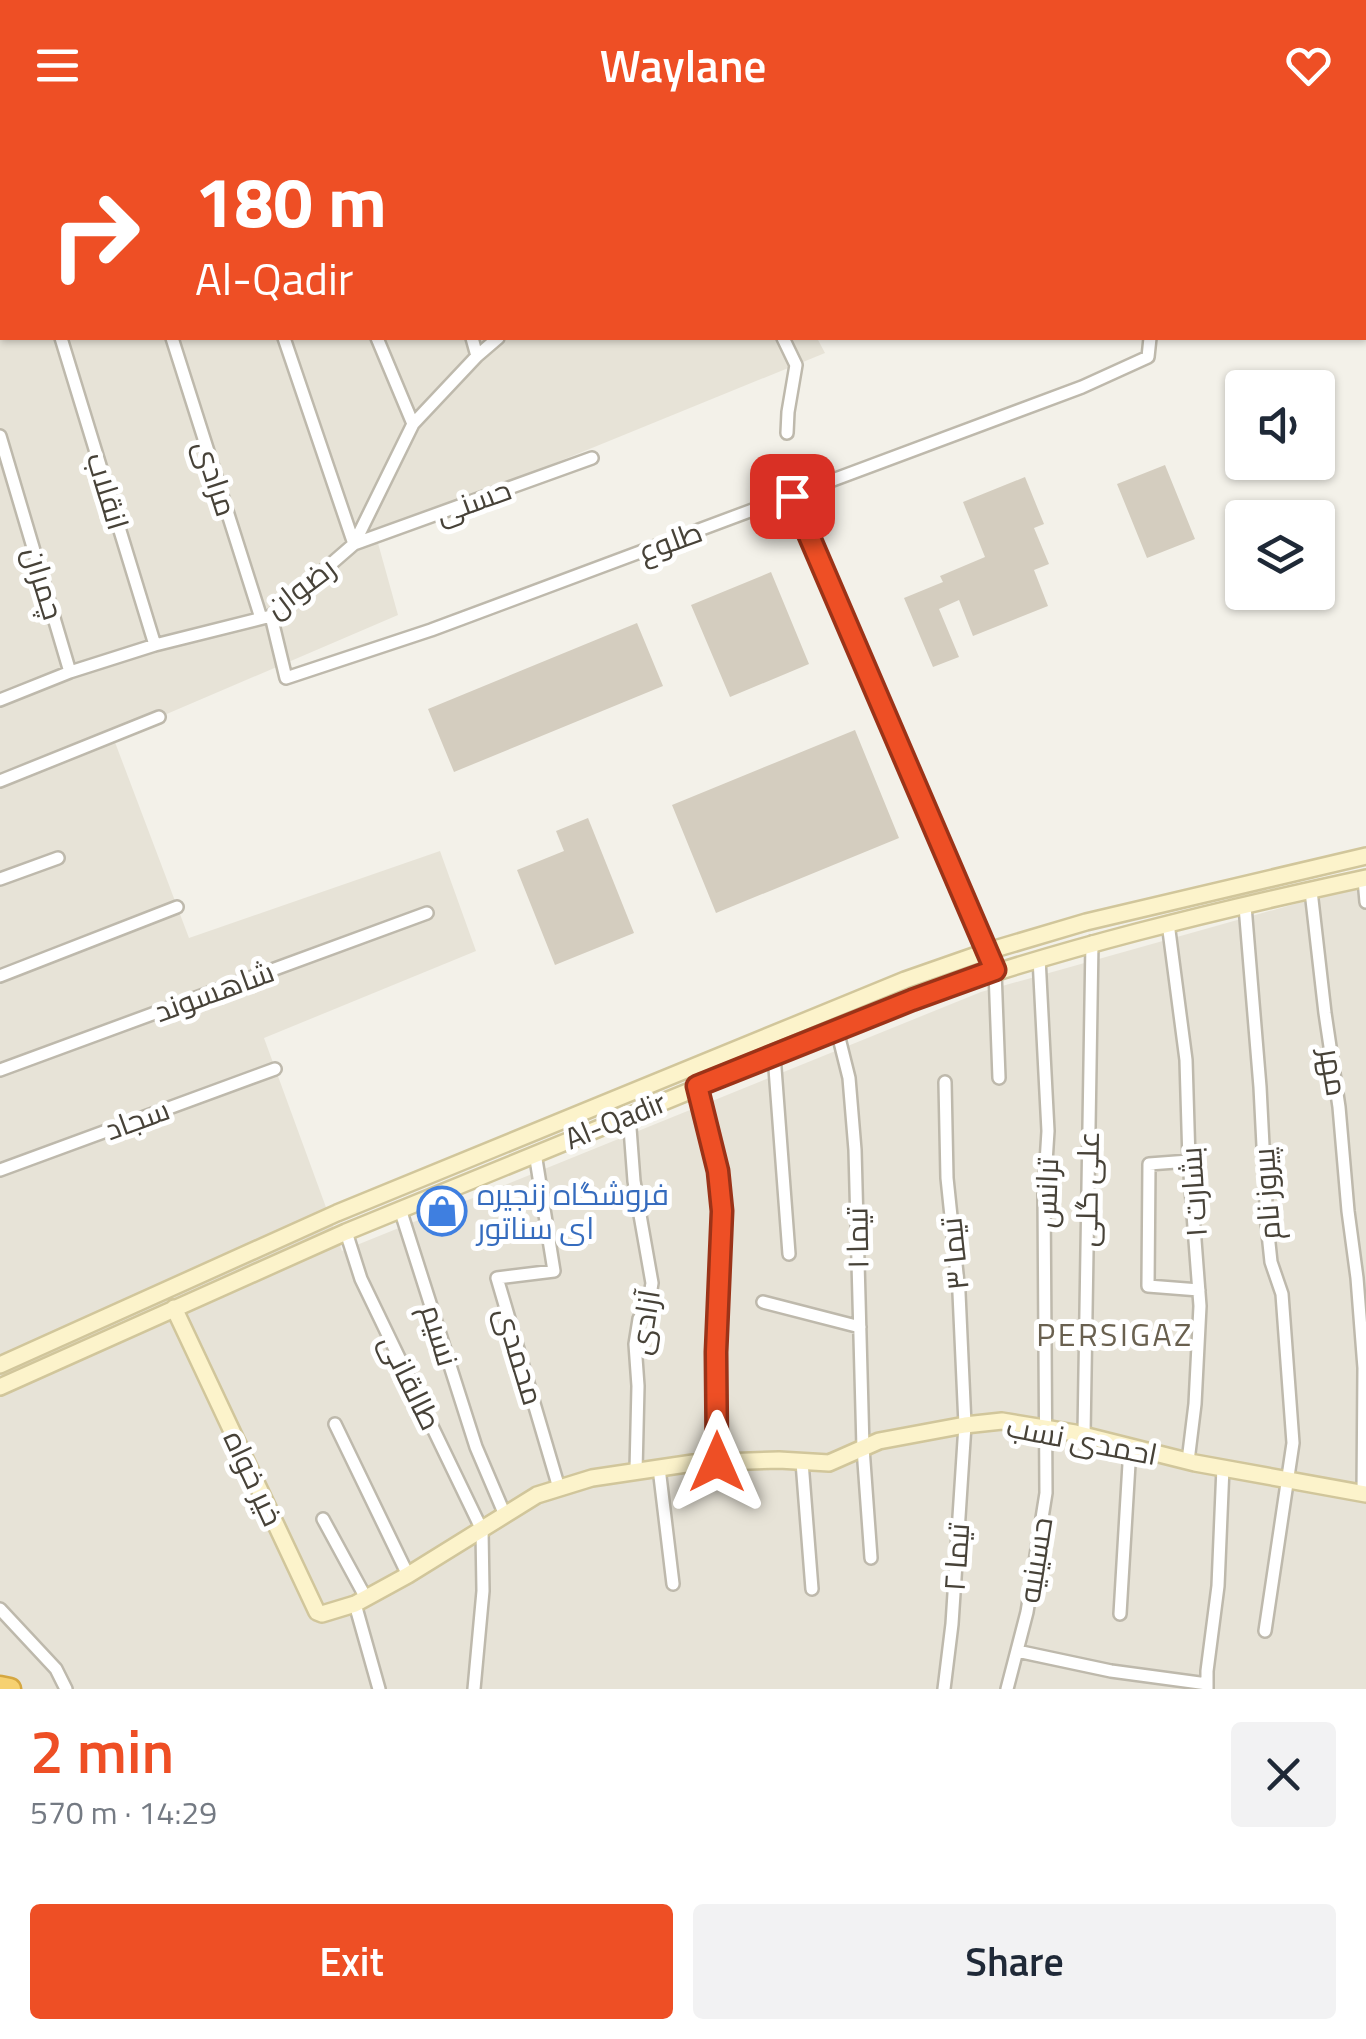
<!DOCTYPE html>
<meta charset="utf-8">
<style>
:root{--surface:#fff;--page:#f2f2f3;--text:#1f2937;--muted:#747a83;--accent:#ee4f25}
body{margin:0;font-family:"Titillium Web",Cairo,sans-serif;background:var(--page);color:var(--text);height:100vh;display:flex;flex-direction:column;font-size:38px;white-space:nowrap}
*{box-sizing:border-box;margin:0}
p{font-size:32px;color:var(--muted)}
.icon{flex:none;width:55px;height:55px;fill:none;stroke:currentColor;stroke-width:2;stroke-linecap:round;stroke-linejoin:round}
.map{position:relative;height:1559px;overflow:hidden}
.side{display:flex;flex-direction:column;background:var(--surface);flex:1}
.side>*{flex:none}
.banner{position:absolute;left:0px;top:0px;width:1368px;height:210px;box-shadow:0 2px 8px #0004;background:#ee4f25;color:#fff;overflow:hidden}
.buttons{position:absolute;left:1225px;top:240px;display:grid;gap:20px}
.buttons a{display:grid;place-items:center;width:110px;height:110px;border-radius:10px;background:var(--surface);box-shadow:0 2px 8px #0004;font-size:50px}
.pin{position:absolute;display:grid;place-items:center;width:85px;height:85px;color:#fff;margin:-42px;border-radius:20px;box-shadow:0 5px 15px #0006}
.me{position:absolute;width:110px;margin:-55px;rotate:0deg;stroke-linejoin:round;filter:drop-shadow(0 0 8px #0008)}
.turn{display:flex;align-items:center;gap:35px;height:210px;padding:0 30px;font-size:45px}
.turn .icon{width:130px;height:130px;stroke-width:2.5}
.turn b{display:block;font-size:70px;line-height:85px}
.round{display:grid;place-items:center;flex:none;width:105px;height:105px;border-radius:10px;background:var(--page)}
.head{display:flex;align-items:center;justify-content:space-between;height:170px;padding:0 30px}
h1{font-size:60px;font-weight:600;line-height:75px;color:var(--accent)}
.primary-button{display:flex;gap:20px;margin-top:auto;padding:20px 30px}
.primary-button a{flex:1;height:115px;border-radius:10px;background:var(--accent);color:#fff;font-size:40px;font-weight:600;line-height:115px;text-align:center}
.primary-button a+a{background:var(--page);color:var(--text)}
header{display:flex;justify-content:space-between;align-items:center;height:130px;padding:0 30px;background:var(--accent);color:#fff;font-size:45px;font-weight:600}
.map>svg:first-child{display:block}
</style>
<header><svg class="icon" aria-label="menu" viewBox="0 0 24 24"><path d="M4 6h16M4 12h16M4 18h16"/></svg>Waylane<svg class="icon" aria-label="heart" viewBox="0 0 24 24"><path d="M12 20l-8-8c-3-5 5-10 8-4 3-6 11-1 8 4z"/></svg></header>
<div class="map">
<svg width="1366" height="1559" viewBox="0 0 1366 1559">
<rect width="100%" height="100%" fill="#f3f1e9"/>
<!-- residential -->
<path fill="#e7e3d7" d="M 0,0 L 823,0 L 827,2 L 2,2 L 2,208 L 817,208 L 825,223 L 376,406 L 398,485 L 113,607 L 189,808 L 440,721 L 476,821 L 264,908 L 342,1121 L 981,862 L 1366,754 L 1366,1559 L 0,1559 Z"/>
<!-- building -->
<path fill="#d4cdbf" d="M 1165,335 L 1195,409 L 1147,428 L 1117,354 Z
M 1025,347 L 1044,394 L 1034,398 L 1049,434 L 1034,440 L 1048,476 L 973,506 L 959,470 L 939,479 L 959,527 L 933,537 L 904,468 L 943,452 L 940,446 L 985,427 L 963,372 Z
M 771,442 L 809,534 L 730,567 L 691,475 Z
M 637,493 L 663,556 L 454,642 L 428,579 Z
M 855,600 L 899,708 L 716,783 L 672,675 Z
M 588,688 L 634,803 L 555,835 L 517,740 L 564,721 L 556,701 Z"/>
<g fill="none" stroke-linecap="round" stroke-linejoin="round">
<!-- street casing -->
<g stroke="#beb9ac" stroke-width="16">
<path id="street" d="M 119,0 L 119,2
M 234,0 L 234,2
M 323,0 L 323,2
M 423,0 L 423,2
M 492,0 L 492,2
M 673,0 L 674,2
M 850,0 L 850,2
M 869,0 L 869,2
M 0,5 L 2,13
M 61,208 L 155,515
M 172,208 L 261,488
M 284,208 L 354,414 L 592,328
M 377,208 L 413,294
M 472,208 L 477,226
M 783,208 L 796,235 L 788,282 L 787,303
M 0,306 L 70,542
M 792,366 L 988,821
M 271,486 L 286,548 L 431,500 L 1082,257 L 1148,227 L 1150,208
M 0,570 L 70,542 L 155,515 L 271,486 L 354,414 L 413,294 L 477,226 L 498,208
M 0,651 L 159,587
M 0,749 L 58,728
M 1364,749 L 1366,772
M 1311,761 L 1325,883 L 1339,977 L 1348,1081 L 1357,1148 L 1364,1238 L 1363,1364
M 1245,776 L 1260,957 L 1267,1094 L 1271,1132 L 1282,1164 L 1293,1313 L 1265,1501
M 1168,793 L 1186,930 L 1189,1031 L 1200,1176 L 1195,1274 L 1188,1331
M 995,841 L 999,948
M 0,846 L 177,777
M 837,900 L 849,948 L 855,1020 L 863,1318 L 871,1428
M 774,925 L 789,1124
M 0,940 L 427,783
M 697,957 L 719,1041 L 722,1081 L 716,1222 L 717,1332
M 629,985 L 634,1051 L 652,1153 L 649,1171 L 639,1189 L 635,1214 L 638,1256 L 636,1341
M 535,1023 L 554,1141 L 497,1148 L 559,1358
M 1189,1031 L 1149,1034 L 1148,1156 L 1199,1160
M 0,1040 L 275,939
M 400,1079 L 476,1317 L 505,1385
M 346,1102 L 361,1149 L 482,1400 L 483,1461 L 474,1559
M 763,1172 L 860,1197
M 335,1294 L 408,1445
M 1084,1305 L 1092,812
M 802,1332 L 812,1459
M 659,1338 L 673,1454
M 323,1389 L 366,1468
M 355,1474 L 379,1559
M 0,1479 L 56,1539 L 66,1559
M 1120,1484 L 1130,1317
M 1017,1521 L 1111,1541 L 1207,1554
M 944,1559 L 952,1494 L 965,1295 L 959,1163 L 947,1048 L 945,952
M 1007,1559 L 1027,1482 L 1046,1363 L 1044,1064 L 1048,1001 L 1039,828
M 1207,1559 L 1207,1541 L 1218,1456 L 1223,1337"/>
</g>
<!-- secondary casing -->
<g stroke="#d1c69b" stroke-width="20">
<path id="secondary" d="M 174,1178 L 317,1482 L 322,1484 L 355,1474 L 408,1445 L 537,1365 L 592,1348 L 693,1333 L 779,1330 L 829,1333 L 879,1311 L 965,1295 L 1002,1291 L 1075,1303 L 1195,1333 L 1366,1364
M 0,1235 L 337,1083 L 905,850 L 988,821 L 1086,792 L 1366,726
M 0,1257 L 346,1102 L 912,870 C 1061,818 1213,781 1366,748"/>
</g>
<!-- highway casing -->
<g stroke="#d5a741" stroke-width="25">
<path id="highway" d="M 0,1557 L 10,1559"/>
</g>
<!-- street -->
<use href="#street" stroke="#fff" stroke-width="11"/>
<!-- secondary -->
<use href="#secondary" stroke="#fcf3cb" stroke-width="15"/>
<!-- highway -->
<use href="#highway" stroke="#f6d171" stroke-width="20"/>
</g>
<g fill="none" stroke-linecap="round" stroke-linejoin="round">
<!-- route casing -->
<g stroke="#9b3318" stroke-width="25">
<path id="route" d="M 717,1332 L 716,1222 L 722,1081 L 718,1041 L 697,956 L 912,870 L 995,840 L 792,366"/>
</g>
<!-- route -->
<use href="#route" stroke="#ee4f25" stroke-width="18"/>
</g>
<!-- icons -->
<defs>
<g id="shop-ring" transform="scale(2.5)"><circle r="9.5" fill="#fff" stroke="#3f7fe0" stroke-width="1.5"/><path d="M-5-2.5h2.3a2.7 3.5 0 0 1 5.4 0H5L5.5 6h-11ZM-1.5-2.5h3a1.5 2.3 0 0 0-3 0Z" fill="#3f7fe0"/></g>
</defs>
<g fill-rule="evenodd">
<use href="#shop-ring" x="442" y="1081"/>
</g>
<g text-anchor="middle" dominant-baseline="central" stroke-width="10" stroke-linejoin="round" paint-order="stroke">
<!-- street labels -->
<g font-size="30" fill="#474238" stroke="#fff">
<text transform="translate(216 348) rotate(72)">مرادی</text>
<text transform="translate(108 361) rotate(73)">انقلاب</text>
<text transform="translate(473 371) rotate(-20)">حسنی</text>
<text transform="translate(670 411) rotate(-20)">طلوع</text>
<text transform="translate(44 453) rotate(73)">چمران</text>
<text transform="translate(300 457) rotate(-37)">رضوان</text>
<text transform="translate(214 861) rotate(-20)">شاهسوند</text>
<text transform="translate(1334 942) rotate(81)">مهر</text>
<text transform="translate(137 989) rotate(-20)">سجاد</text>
<text transform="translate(615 990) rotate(-22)">Al-Qadir</text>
<text transform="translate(1087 1059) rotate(-89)">علی گلی</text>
<text transform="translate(1193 1062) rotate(-94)">بشارت ۱</text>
<text transform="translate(1046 1063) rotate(-88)">ترانس</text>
<text transform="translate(1266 1064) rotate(-94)">پیروز نام</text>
<text transform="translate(857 1108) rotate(-91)">تیما ۱</text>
<text transform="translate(954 1124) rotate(-96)">تیما ۳</text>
<text transform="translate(644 1192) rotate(-81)">آزادی</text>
<text transform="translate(440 1205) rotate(73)">نسیم</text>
<text transform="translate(520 1226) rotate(73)">محمدی</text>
<text transform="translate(411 1252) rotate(64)">طالقانی</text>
<text transform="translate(1082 1310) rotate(11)">احمدی نسب</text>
<text transform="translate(254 1348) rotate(65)">خیر خواه</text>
<text transform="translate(956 1427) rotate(-86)">تیما ۲</text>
<text transform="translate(1035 1430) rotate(-81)">حسینیه</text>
</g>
<!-- shop labels -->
<g font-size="30" fill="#366cbe" stroke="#fff" text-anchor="start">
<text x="477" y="1064">فروشگاه زنجیره<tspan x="477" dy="34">ای سناتور</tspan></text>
</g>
<!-- neighbourhood labels -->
<g font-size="32" letter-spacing="2.5" fill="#69604f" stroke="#fff">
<text x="1115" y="1204">PERSIGAZ</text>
</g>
</g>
</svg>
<div class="buttons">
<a><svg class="icon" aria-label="sound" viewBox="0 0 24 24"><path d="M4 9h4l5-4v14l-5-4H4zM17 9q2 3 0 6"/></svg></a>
<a><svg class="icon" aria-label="layers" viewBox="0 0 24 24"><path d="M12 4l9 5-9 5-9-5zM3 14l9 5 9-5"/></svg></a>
</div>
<div class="pin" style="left:792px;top:366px;background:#d93025"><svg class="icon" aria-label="arrive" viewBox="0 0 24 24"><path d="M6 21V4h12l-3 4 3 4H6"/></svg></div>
<svg class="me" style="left:717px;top:1332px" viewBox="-20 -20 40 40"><path d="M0-17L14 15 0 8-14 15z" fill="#ee4f25" stroke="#fff" stroke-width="4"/></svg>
<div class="banner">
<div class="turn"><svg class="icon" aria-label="right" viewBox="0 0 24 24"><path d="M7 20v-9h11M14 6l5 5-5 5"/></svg><div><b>180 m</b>Al-Qadir</div></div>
</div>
</div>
<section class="side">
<div class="head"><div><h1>2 min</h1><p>570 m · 14:29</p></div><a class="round"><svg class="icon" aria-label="close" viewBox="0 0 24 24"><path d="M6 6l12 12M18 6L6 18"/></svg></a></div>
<div class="primary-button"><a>Exit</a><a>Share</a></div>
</section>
